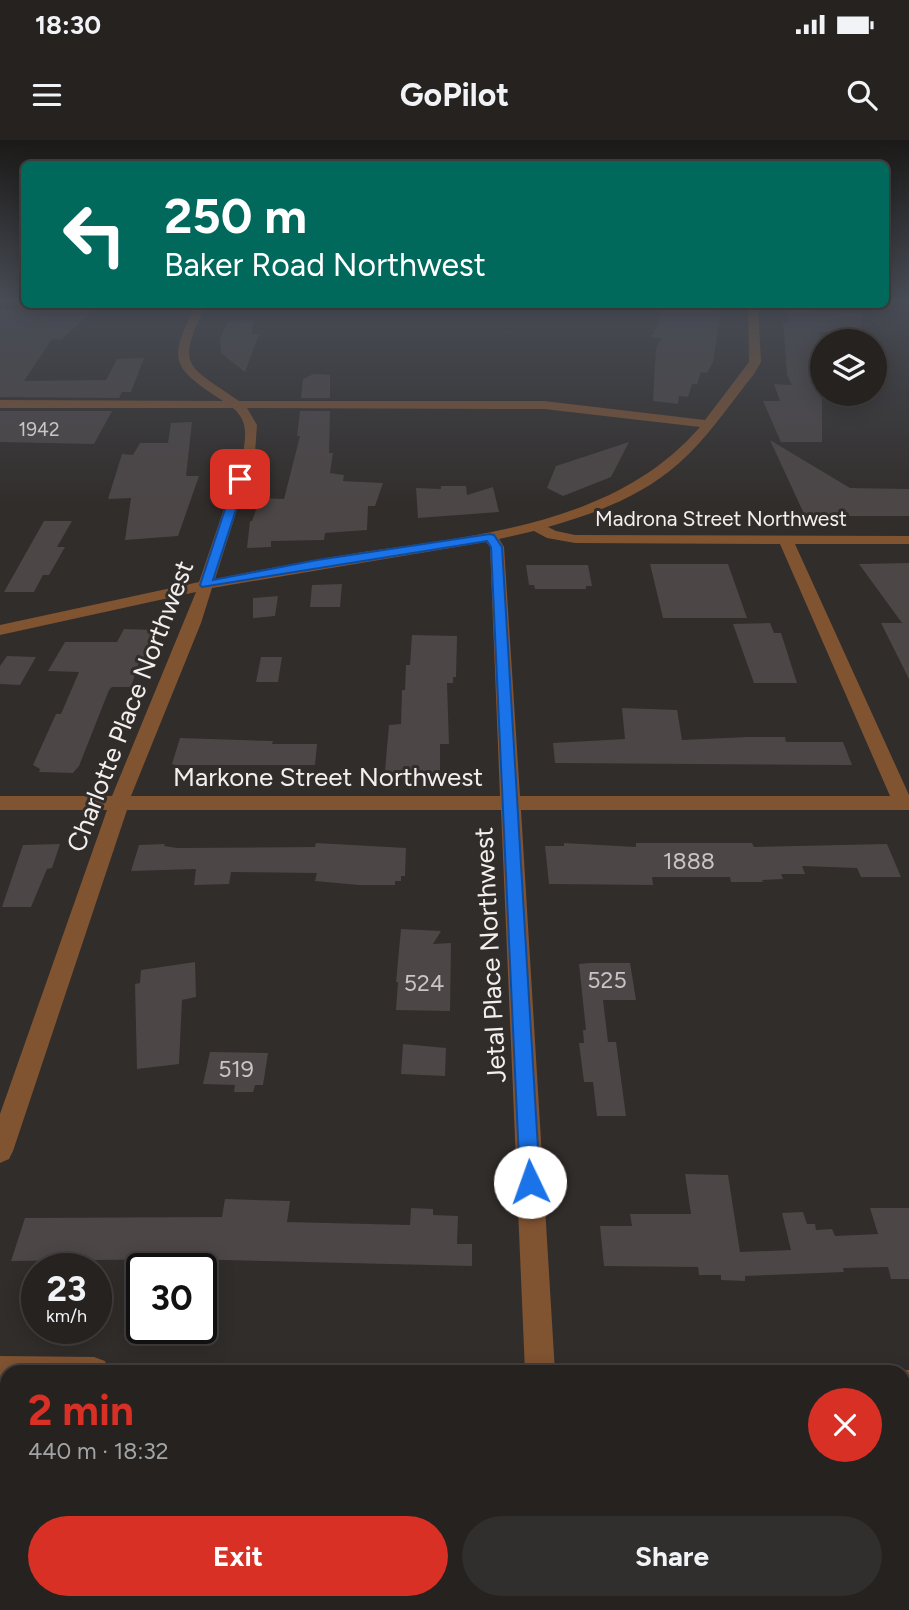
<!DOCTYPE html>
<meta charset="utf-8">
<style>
:root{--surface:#252220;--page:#312f2d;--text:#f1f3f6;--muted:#a3a4a5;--line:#423f3e;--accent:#d93025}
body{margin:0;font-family:Figtree,sans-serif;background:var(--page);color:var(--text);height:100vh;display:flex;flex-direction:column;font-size:26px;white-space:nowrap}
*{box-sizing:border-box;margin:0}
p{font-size:23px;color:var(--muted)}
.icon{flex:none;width:38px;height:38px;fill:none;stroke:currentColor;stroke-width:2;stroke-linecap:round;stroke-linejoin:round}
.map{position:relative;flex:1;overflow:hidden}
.details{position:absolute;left:0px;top:1225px;width:910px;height:245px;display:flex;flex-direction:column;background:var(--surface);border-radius:21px 21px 0 0;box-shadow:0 4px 18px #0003,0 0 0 2px var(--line)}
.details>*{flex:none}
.hud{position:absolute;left:21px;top:21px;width:868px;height:147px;border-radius:10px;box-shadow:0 4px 18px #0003,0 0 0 2px var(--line);background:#00695c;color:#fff;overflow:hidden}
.controls{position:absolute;left:810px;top:189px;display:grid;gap:14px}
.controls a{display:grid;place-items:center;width:77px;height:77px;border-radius:50%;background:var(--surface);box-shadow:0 4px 18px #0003,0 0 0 2px var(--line);font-size:35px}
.speed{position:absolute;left:21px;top:1113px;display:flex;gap:14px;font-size:35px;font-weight:700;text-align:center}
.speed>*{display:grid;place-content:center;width:91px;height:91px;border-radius:50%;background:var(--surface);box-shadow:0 4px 18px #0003,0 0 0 2px var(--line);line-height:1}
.speed small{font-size:18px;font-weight:400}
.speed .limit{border:4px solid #111;border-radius:10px;background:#fff;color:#111}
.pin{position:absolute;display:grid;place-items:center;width:60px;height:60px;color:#fff;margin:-30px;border-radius:14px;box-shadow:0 4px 10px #0006}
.me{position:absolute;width:77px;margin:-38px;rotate:357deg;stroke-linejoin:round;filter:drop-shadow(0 0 5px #0008)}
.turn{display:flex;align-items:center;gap:24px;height:147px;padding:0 28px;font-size:32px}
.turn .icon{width:91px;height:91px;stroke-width:2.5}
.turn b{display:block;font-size:49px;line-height:60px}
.round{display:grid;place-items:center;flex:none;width:74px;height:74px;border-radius:37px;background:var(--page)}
.overview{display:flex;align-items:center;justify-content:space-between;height:119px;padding:0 28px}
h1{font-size:42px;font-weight:700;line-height:52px;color:var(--accent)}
.primary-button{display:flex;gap:14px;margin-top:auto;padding:14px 28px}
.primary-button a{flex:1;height:80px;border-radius:42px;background:var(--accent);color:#fff;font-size:28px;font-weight:700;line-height:80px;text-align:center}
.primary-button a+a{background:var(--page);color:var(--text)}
.status{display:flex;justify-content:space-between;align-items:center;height:49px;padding:0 35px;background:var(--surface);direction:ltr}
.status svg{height:19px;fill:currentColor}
header{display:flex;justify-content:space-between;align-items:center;height:91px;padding:0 28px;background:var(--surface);font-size:32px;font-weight:700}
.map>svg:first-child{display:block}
</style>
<div class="status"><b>18:30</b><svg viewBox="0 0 49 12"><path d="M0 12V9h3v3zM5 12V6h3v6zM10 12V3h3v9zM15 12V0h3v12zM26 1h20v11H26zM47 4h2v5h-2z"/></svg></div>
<header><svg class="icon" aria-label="menu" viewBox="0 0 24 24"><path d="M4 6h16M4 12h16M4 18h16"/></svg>GoPilot<svg class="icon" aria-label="search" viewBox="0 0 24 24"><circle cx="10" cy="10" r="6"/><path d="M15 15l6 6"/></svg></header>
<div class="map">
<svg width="909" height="1470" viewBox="0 0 909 1470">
<rect width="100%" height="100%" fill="#312d2b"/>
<!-- building -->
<path fill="#4c4646" d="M 785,164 L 806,164 L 808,171 L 862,174 L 861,193 L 820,192 L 822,213 L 822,302 L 781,302 L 763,261 L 780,261 L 774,244 L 792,245 L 787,235 L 783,182 L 789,182 Z
M 661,165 L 711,169 L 721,172 L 713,222 L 707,233 L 701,232 L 697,244 L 692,244 L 688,257 L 679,256 L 678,264 L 653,261 L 656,208 L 662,198 L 651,197 L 659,183 Z
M 0,169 L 94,170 L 61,200 L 52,199 L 24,241 L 106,240 L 117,219 L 144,218 L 131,252 L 122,252 L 119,258 L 0,257 Z
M 254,180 L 251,194 L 259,194 L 245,232 L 221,213 L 220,200 L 228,181 Z
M 314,234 L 330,235 L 330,258 L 301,258 L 303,239 Z
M 0,271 L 112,271 L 94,304 L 0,302 Z
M 300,271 L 330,271 L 329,313 L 333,313 L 330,333 L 344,335 L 343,341 L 383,343 L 375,366 L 368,366 L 367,390 L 325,393 L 324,400 L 271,401 L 271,407 L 247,408 L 250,381 L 252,381 L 260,358 L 284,359 L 300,296 L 297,296 Z
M 192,282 L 186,336 L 199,336 L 178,396 L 125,400 L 131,358 L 108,359 L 122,314 L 133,315 L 140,303 L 168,303 L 171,283 Z
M 770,300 L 850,348 L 909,349 L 909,376 L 805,376 Z
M 629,302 L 611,337 L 563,356 L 547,348 L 556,326 Z
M 441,346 L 466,346 L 467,355 L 493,347 L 499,372 L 418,378 L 416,348 L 441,349 Z
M 44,381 L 72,381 L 57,407 L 65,407 L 49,435 L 43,435 L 34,452 L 4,452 Z
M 909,423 L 909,539 L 881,483 L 902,483 L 859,424 Z
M 650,424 L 728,424 L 747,478 L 663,478 Z
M 526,425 L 588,425 L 592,446 L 586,446 L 586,449 L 535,449 L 534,445 L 529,445 Z
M 342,444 L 340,467 L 310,467 L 312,445 Z
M 278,456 L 275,476 L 253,478 L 253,458 Z
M 770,483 L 774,493 L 781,493 L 797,543 L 754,543 L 733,484 Z
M 124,489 L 155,490 L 143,518 L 140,518 L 131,547 L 112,547 L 109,550 L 79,626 L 73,633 L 39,632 L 40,629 L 33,625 L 56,574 L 61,574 L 79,532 L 48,531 L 65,502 L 117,502 Z
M 412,495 L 457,496 L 456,537 L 453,537 L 453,543 L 447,543 L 449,604 L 440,604 L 440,632 L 404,634 L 385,631 L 389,585 L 401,584 L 402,550 L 405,550 L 406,525 L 410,525 Z
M 7,516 L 36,517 L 20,545 L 0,544 L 0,526 Z
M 261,517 L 282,517 L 278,542 L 256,542 Z
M 622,568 L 677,570 L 682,600 L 747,597 L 785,597 L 786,602 L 843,602 L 852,625 L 555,623 L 553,603 L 625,599 Z
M 180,598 L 273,601 L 272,604 L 317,604 L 315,625 L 175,625 L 172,624 Z
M 316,703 L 406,708 L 405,736 L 401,736 L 401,741 L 395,741 L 395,745 L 359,745 L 315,741 L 317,733 L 231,732 L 229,744 L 194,745 L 196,729 L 131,731 L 139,705 L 165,704 L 164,706 L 177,708 L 315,707 Z
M 564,703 L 636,707 L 636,703 L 752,703 L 754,707 L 887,704 L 901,737 L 861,737 L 857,728 L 802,726 L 805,734 L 781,734 L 783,739 L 762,740 L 763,742 L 731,742 L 730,737 L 652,737 L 653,745 L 549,744 L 545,706 L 564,706 Z
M 60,704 L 52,728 L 47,729 L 31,767 L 2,767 L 23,705 Z
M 401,789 L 441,791 L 433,804 L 451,803 L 450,871 L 396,870 L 398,842 L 396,842 Z
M 195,822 L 196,857 L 182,860 L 179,924 L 137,929 L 135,844 L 140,843 L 141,830 Z
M 589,823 L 630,823 L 636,860 L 603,860 L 608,902 L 616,902 L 626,976 L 597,976 L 593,942 L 584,942 L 579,903 L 584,903 L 583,890 L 586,890 L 579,824 Z
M 403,904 L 446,908 L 445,936 L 401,934 Z
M 210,912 L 268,913 L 263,945 L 255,945 L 253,952 L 234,952 L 235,945 L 203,944 Z
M 685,1034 L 728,1035 L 740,1112 L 791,1110 L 782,1073 L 803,1072 L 807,1084 L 815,1084 L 816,1090 L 832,1089 L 835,1096 L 878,1094 L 870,1068 L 909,1068 L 909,1139 L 891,1139 L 888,1127 L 843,1128 L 844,1132 L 745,1136 L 745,1141 L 721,1140 L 721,1135 L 699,1135 L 698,1127 L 604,1126 L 600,1086 L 632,1086 L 630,1074 L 691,1074 Z
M 225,1059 L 290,1061 L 287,1082 L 410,1085 L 411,1068 L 433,1069 L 433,1075 L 458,1076 L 457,1104 L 472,1104 L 472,1126 L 182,1119 L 11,1121 L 25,1078 L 222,1077 Z"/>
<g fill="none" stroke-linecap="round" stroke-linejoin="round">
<!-- minor -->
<path fill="#805331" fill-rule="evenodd" d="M 196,164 L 206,164 C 175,229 187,224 239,261 L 544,261 L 705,280 L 749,222 L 748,164 L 758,164 L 761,222 L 754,234 C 729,265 707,299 678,324 C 642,356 594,374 548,387 L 556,391 L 575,395 L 909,396 L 909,404 L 795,404 L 909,655 L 909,670 L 521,670 L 555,1232 L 525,1232 L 501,670 L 127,670 L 13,1011 L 9,1019 L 0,1023 L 0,974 L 107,670 L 0,670 L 0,656 L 112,656 L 196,452 L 0,495 L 0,485 L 199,442 L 243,313 C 246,295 248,281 233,268 L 0,268 L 0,260 L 223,261 C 170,226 168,221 196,164 ZM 247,268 L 544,269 L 700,287 C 617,383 481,395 363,412 C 313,420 264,429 215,439 L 255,313 L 257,285 ZM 534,391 L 547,398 L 575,403 L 780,404 L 890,656 L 520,656 L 504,407 L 499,399 ZM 486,402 L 490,407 L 500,656 L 131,656 L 201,483 L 212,448 Z
M 0,1216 L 94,1217 L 105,1221 L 109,1232 L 7,1232 L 7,1246 L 0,1246 Z
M 903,1230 L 909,1230 L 909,1260 L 903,1260 L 903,1232 L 897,1232 Z"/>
</g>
<!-- sky -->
<linearGradient id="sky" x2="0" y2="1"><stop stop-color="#1b1918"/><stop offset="0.44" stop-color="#484c55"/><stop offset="1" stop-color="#484c55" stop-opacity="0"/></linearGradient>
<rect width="909" height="365" fill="url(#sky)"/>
<!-- route -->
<path fill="#1a73e8" stroke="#114b97" stroke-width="2" d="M 240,336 L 246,339 L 213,440 L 317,420 L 490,394 L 494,395 L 502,407 L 540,1042 L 537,1049 L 530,1052 L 523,1049 L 520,1042 L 491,407 L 487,401 L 202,447 L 200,445 L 235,339 Z"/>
<g text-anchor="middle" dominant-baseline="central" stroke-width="6" stroke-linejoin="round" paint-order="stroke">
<!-- far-number labels -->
<g font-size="19" fill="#c8c5c4">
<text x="39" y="289">1942</text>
</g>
<!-- far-street labels -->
<g font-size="21" fill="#f2efee" stroke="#312d2b">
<text x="721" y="378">Madrona Street Northwest</text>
</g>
<!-- number labels -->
<g font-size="23" fill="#c8c5c4">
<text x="689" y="721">1888</text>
<text x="607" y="840">525</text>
<text x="424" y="843">524</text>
<text x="236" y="929">519</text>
</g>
<!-- street labels -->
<g font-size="26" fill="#f2efee" stroke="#312d2b">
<text transform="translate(130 566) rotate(-69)">Charlotte Place Northwest</text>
<text x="328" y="637">Markone Street Northwest</text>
<text transform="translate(490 815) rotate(-93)">Jetal Place Northwest</text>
</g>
</g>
</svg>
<div class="controls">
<a><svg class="icon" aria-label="layers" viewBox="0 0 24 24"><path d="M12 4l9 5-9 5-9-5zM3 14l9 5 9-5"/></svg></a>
</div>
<div class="speed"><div>23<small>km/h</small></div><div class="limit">30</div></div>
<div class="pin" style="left:240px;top:339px;background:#d93025"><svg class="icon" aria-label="arrive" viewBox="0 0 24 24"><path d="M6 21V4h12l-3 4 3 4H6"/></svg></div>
<svg class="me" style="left:530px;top:1042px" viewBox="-20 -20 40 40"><circle r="19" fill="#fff"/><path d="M0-13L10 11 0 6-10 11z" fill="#1a73e8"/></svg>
<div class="hud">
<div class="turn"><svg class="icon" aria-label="left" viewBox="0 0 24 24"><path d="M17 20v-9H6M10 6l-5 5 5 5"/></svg><div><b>250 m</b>Baker Road Northwest</div></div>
</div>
<section class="details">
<div class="overview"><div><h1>2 min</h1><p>440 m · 18:32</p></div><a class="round" style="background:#d93025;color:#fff"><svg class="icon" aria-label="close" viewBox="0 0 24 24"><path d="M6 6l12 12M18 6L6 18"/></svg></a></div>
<div class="primary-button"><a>Exit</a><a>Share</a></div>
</section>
</div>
